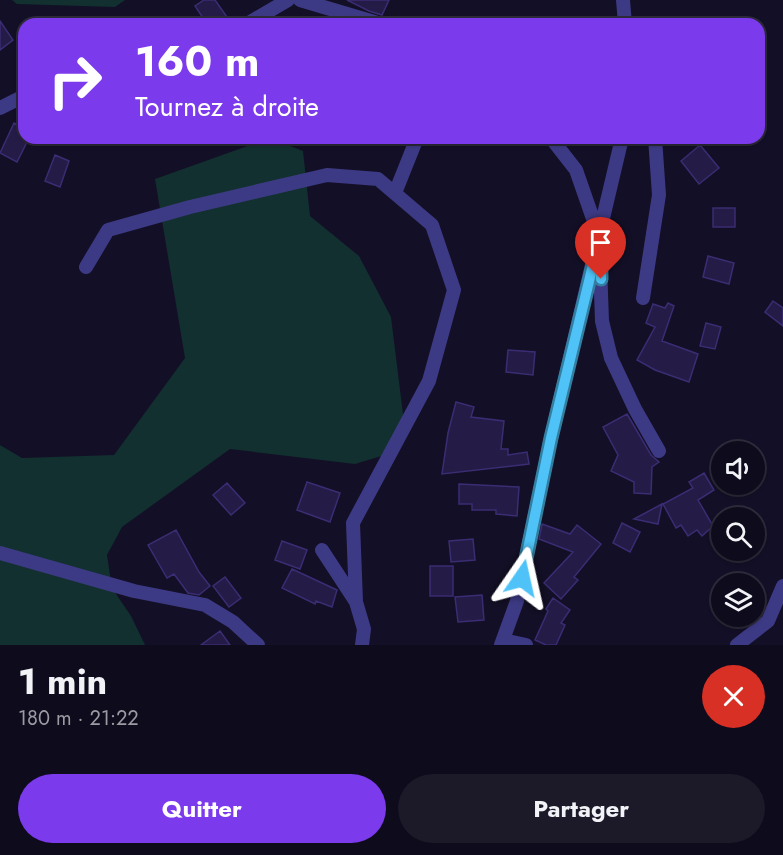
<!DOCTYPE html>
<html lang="fr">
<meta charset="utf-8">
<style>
:root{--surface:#0e0b1c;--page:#1c1929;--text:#f1f3f6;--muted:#9b9ba3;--line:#2e2b3b;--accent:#7c3aed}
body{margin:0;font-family:Jost,sans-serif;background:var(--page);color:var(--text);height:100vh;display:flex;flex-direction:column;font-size:22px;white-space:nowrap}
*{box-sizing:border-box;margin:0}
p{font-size:20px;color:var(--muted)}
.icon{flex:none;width:33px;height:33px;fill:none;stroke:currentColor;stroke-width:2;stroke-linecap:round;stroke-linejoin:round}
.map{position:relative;height:645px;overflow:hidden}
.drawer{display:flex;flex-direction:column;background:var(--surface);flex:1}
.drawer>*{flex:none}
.top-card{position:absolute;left:18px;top:18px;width:747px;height:126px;border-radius:18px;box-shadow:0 2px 4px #0004,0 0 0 2px var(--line);background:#7c3aed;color:#fff;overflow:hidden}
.tools{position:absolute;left:711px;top:441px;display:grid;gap:12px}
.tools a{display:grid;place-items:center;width:54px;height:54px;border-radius:50%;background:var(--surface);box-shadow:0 2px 4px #0004,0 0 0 2px var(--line);font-size:30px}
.pin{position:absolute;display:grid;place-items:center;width:51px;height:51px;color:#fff;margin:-62px -26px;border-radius:50% 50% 50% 0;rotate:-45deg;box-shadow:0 0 6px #0007}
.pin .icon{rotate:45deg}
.me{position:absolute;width:66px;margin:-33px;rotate:11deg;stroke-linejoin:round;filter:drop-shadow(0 0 4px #0008)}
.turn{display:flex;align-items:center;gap:21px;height:126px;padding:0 18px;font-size:27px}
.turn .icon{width:78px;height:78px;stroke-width:2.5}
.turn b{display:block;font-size:42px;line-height:51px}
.round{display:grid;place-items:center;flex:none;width:63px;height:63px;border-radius:32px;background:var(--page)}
.summary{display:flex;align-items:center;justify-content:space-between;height:102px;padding:0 18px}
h1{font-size:36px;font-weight:700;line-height:45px}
.primary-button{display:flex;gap:12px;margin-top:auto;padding:12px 18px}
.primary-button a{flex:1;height:69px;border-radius:36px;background:var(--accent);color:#fff;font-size:24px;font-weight:700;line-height:69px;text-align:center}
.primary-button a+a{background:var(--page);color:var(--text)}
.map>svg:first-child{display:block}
</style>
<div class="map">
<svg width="783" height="645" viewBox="0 0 783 645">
<rect width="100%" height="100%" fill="#130f26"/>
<!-- green -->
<path fill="#12302f" d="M 12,0 L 125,0 L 115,7 L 17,4 Z
M 270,138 L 303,151 L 310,216 L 359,256 L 391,317 L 404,422 L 388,454 L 355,464 L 230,449 L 122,527 L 107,555 L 112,588 L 131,616 L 145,645 L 0,645 L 0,445 L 22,458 L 114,455 L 185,358 L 155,179 Z"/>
<!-- building -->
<path fill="#241b47" stroke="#3b2d73" stroke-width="1.5" d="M 204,0 L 215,0 L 227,17 L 216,24 L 207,24 L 195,6 Z
M 347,0 L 389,0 L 382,15 L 369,11 Z
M 0,21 L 13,40 L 0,50 Z
M 14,123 L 24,129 L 24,138 L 29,138 L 17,162 L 0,153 Z
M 700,145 L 719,168 L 699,184 L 681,161 Z
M 55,155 L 69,161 L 60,187 L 45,181 Z
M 713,208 L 735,208 L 735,227 L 713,227 Z
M 708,256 L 734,263 L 729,284 L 703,277 Z
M 773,301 L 783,308 L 783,326 L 765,312 Z
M 668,303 L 674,306 L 662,341 L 698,354 L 689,382 L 655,370 L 637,360 L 655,327 L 646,323 L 653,304 L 665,308 Z
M 706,323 L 721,327 L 715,349 L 700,346 Z
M 508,350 L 535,352 L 533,375 L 506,372 Z
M 456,402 L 474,407 L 471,417 L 504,421 L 501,449 L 508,449 L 508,455 L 527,452 L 529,464 L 442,474 L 448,433 Z
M 627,414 L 651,455 L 659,462 L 652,467 L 651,494 L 634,493 L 634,482 L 611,471 L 618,455 L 603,427 Z
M 704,473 L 714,490 L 698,500 L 713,526 L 702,536 L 697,530 L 688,536 L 681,525 L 676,528 L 663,504 L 693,488 L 689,482 Z
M 307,482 L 340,493 L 330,522 L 297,510 Z
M 227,483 L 245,503 L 231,515 L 213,495 Z
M 459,484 L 519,487 L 517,516 L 496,514 L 496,510 L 472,510 L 472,504 L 459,504 Z
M 662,504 L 658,524 L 634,519 Z
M 622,523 L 640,532 L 630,552 L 613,543 Z
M 542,524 L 570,534 L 577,525 L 601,544 L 574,577 L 578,580 L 561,599 L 544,583 L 573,552 L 539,539 Z
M 176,530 L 199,572 L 210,586 L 199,595 L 188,593 L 174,574 L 167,578 L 148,545 Z
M 473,539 L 475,560 L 451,562 L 449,541 Z
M 282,541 L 307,550 L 300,569 L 275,560 Z
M 430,566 L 453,566 L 453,596 L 430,596 Z
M 292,569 L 337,590 L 332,607 L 316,601 L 315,604 L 282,588 Z
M 225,577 L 241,598 L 229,607 L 213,586 Z
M 482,595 L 484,620 L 458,622 L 455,597 Z
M 553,598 L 570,610 L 561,623 L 565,625 L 556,645 L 546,645 L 535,640 L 548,611 L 546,609 Z
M 220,631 L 230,645 L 201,645 Z"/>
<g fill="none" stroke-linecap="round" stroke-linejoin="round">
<!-- minor -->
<path stroke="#3d3a85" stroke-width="14" d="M 300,0 L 381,24
M 623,0 L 625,24
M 247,24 L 288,0
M 0,108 L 24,96
M 551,138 L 576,170 L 599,236 L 602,321 L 611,358 L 635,409 L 659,451
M 395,193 L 417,138
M 86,267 L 108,230 L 190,207 L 327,175 L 378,179 L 432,225 L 454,290 L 429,381 L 353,523 L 356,602
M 643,298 L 659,195 L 655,138
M 322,550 L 356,602 L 364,629 L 362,645
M 0,553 L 134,591 L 205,605 L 233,622 L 258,645
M 503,640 L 526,645
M 501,645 L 517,601 L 551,438 L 622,138
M 737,645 L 768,621 L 783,586"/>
</g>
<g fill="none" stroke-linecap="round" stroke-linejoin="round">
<!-- route casing -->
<g stroke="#337fa1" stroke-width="15">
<path id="route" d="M 522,578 L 551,438 L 600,236 L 601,279"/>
</g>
<!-- route -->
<use href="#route" stroke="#4fc3f7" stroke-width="10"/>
</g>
</svg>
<div class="tools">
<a><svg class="icon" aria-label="sound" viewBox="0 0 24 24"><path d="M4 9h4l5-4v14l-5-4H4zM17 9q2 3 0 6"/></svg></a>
<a><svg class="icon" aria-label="search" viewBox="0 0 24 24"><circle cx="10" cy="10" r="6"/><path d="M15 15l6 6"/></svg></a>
<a><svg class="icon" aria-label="layers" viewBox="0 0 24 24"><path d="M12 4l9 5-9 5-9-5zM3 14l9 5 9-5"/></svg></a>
</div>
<div class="pin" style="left:601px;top:279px;background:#d93025"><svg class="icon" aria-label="arrive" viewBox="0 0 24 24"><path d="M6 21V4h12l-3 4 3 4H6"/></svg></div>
<svg class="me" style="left:522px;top:578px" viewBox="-20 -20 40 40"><path d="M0-17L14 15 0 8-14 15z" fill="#4fc3f7" stroke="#fff" stroke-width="4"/></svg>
<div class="top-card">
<div class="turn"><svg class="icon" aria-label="right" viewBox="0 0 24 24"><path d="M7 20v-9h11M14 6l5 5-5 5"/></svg><div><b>160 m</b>Tournez à droite</div></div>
</div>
</div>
<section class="drawer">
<div class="summary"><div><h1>1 min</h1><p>180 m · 21:22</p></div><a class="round" style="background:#d93025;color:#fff"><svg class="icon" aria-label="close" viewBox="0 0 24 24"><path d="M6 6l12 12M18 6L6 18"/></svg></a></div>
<div class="primary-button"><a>Quitter</a><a>Partager</a></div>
</section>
